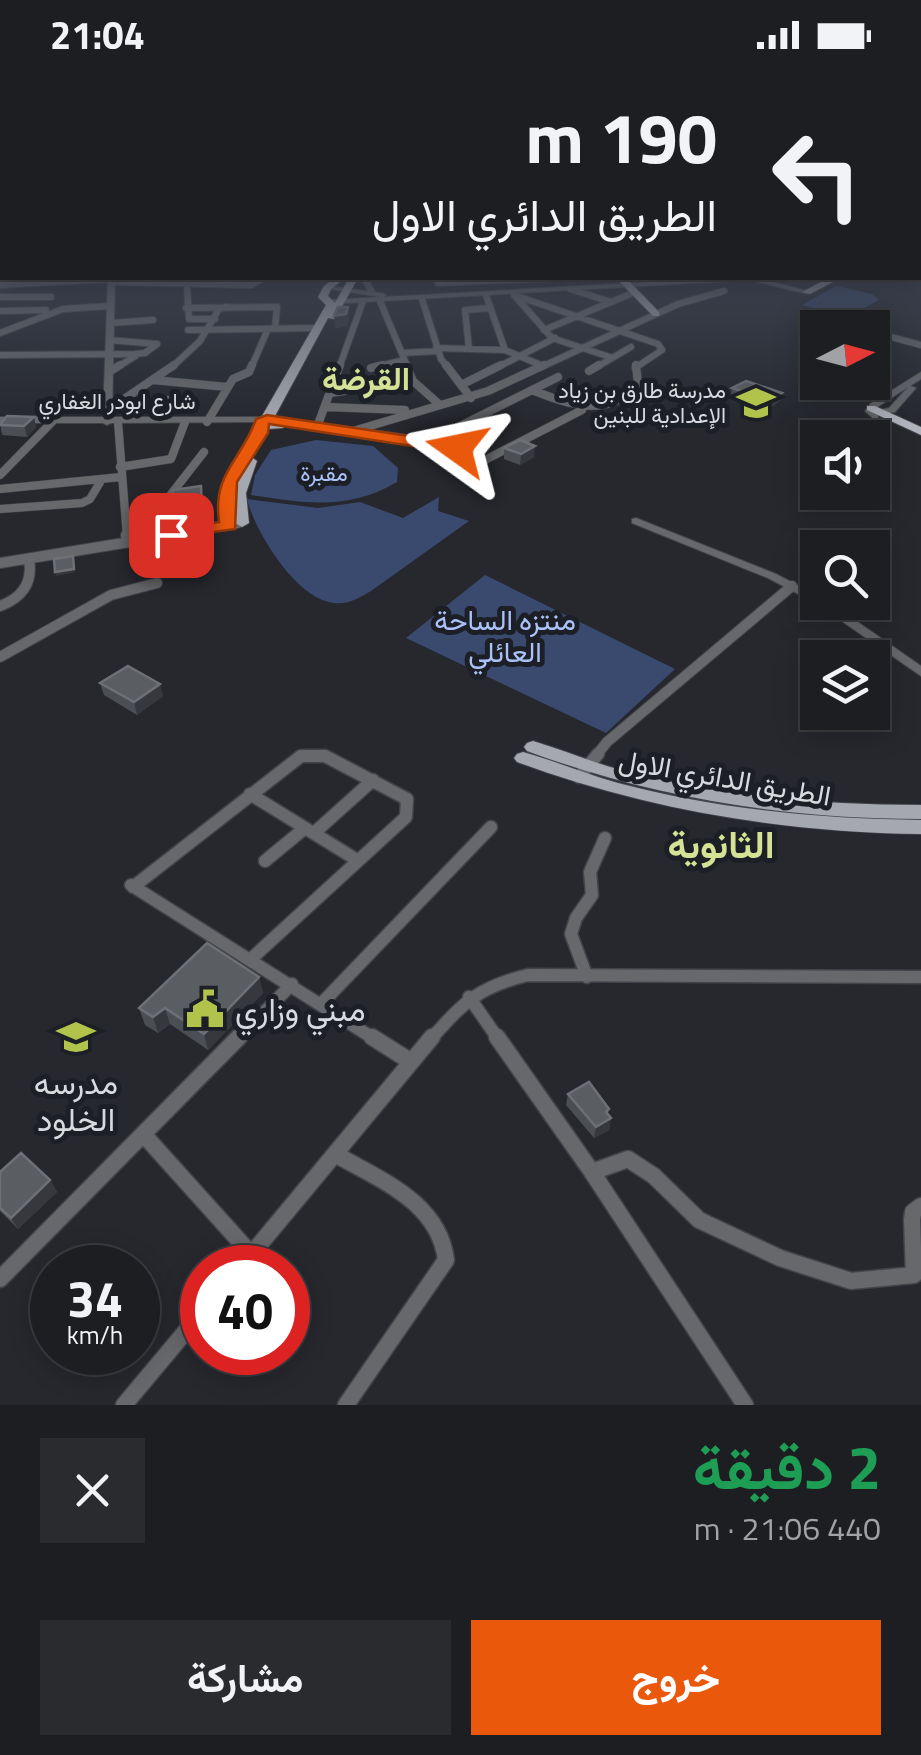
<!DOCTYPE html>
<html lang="ar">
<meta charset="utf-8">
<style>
:root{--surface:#1c1e22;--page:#292b2f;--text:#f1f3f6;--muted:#a0a2a5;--line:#3a3c40;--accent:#ea580c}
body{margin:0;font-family:"Titillium Web",Vazirmatn,sans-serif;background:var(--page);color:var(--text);direction:rtl;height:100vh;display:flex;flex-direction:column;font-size:38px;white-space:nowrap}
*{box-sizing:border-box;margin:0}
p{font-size:32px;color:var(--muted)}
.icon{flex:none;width:55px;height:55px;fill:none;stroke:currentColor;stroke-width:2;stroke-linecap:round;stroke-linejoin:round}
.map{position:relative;height:1335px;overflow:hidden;direction:ltr}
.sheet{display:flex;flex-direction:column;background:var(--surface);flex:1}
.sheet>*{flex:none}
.top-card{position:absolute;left:0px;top:0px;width:922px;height:210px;box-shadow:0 5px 25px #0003,0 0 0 2px var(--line);direction:rtl;background:#1c1e22;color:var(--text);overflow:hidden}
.needle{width:65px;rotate:84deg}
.buttons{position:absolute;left:800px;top:240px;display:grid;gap:20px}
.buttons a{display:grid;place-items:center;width:90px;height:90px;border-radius:0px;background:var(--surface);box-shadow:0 5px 25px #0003,0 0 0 2px var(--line);font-size:50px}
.speed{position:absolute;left:30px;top:1175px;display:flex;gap:20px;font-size:50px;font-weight:700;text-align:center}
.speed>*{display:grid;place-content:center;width:130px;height:130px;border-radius:50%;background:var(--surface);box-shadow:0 5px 25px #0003,0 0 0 2px var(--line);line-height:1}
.speed small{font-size:25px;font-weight:400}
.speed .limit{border:15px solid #d22;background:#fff;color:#111}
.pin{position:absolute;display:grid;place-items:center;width:85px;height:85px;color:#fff;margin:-42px;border-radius:20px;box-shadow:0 5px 15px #0006}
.me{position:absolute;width:110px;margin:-55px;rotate:282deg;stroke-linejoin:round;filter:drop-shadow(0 0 8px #0008)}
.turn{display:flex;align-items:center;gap:35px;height:210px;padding:0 40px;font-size:45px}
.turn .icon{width:130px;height:130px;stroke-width:2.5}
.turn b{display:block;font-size:70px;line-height:85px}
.round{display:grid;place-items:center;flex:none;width:105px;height:105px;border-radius:0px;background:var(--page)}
.overview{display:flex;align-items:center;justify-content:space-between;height:170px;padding:0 40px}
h1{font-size:60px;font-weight:700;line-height:75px;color:#1e9e55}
.button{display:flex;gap:20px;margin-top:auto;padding:20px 40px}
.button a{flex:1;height:115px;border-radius:0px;background:var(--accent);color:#fff;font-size:40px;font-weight:700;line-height:115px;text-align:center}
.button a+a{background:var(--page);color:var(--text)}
.status{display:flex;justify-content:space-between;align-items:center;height:70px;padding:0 50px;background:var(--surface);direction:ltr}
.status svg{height:28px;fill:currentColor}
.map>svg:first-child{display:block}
</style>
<div class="status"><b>21:04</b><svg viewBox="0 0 49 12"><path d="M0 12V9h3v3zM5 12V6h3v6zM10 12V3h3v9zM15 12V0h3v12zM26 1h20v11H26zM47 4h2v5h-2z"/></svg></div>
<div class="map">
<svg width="921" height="1335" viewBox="0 0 921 1335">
<rect width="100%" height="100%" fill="#26282e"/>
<!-- green -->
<path fill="#3a496e" d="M 836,216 L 872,224 L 879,230 L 847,247 L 802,235 Z
M 316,370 L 373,376 L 398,398 L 397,412 C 349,441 303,433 251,425 L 255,405 L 271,380 Z
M 439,427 L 438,441 L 469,451 L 371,521 C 359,528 348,535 334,533 C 297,530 255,462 247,429 L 318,438 L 360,432 L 403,448 Z
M 485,505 L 675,599 L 606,663 L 406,568 Z"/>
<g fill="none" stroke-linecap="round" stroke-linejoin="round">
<!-- minor-far4 casing -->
<g stroke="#42444a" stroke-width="8">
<path id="minor-far4" d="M 364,208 L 372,222
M 112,212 L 251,215 L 263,208
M 438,213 L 554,208
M 0,215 L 111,209
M 187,216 L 189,249 L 215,249
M 570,219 L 611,232
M 486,225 L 505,280 L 543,296
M 514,225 L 658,274 L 662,280 L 635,298
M 515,226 L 552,268 L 610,287
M 0,227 L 51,227
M 422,229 L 441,289 L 448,298
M 380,231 L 408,298
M 186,238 L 277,237 L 275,258
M 0,241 L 46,240
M 832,250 L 858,258
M 111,253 L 153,250
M 188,260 L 316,258
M 544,260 L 635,222
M 872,262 L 921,275
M 0,263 L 63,239 L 110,236
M 109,270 L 157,274
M 436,278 L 505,280
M 469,279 L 465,240 L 489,238
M 402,283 L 438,281
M 0,285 L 135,284 L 145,283 L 157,274
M 116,298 L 137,285
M 171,298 L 200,271 L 219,239 L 227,237
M 251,298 L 268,259
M 339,298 L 363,231
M 372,298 L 404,290
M 496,298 L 555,268
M 539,298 L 678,234 L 724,221
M 595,298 L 631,277"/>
</g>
<!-- minor-far3 casing -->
<g stroke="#42444a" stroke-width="9">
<path id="minor-far3" d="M 406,295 L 413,311 L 440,335
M 446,295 L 471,328
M 371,298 L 382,295
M 589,301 L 599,295
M 109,302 L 120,295
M 153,310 L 227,317
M 461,315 L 501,295
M 532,320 C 570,335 608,349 638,314 L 636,295
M 330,323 L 413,311
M 326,337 L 405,340
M 108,340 L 174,295
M 118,352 L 127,467
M 207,352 L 233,309 L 249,302 L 252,295
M 317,357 L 340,295
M 353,361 L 488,321 L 544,295
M 430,371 L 558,307
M 485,390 L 582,340
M 120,397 L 171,389 L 185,352
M 0,405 L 52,352
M 0,419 L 121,407
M 0,439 L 82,433 L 90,429 L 102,409
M 143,467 L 147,455 L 204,382
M 158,467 L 238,454"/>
</g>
<!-- minor-far2 casing -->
<g stroke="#42444a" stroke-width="12">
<path id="minor-far2" d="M 126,465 L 127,472
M 142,470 L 144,465
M 0,493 L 173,465
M 0,536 C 22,528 33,513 29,490
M 0,587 L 111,525 L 157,513
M 301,686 L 325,686
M 596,686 L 607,672 L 792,516"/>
</g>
<!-- minor-far1 casing -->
<g stroke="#42444a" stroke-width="15">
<path id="minor-far1" d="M 579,707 L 598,684
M 250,724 L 357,790
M 314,763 L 373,710
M 265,791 L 305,758
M 131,815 L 376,970
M 133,817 L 301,686 L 325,686 L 407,729 L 406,747 L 251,889
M 587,907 L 571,864 L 576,848 L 592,825 L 590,802 L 605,768
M 469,927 L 499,970
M 322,933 L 491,757
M 237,970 L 292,914
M 430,970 C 464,932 478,917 528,905 L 921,907"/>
</g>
<!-- minor casing -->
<g stroke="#42444a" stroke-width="19">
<path id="minor" d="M 372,967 L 410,991
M 497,967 L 592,1102 L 745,1335
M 144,1065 L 251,1184
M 335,1084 C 380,1110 439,1132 446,1190 L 346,1335
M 592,1102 L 628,1089 L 654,1106 L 699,1150 L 780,1188 L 851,1211 L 914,1205 L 912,1150 L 913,1142 L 921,1136
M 240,1198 L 432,967
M 0,1209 L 239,967
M 124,1335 L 202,1242"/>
</g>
<!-- tertiary casing -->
<g stroke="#42444a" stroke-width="2">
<path id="tertiary" d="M 108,208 L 115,208 L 112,347 L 265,347 L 268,348 L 268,352 L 111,353 L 107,355 L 103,353 L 0,353 L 0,347 L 103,347 Z
M 722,208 L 757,208 L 811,222 L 807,224 L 750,210 L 331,234 L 328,234 L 328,230 L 380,227 L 323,218 L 327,216 L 382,223 L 386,225 L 384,227 Z
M 921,302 L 921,309 L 910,316 L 916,318 L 895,342 L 878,345 L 878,349 L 875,350 L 865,341 L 870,334 ZM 908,317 L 889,338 L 875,341 L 876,338 Z
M 281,348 L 430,368 L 490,390 L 482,392 L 428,374 L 278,353 L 276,351 Z
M 636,448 L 776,504 L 818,526 L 818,532 L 829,532 L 921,596 L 921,606 L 817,534 L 768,508 L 632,453 L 632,449 Z"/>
</g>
<!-- primary casing -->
<g stroke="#42444a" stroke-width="2">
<path id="primary" d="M 2,176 L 2,183 L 0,184 L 0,177 Z
M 335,208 L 345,208 L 331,219 L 328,226 L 335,233 L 349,208 L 358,208 L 335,249 L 328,248 L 275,346 L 288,352 L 283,358 L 268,359 L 251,387 L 257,391 L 246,423 L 249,453 L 242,457 L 235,453 L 234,423 L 235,455 L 233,458 L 223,458 L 220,438 L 224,412 L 326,235 L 318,227 L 324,216 Z
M 616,208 L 626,208 L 659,242 L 659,246 L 653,246 Z
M 829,208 L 840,208 L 810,224 L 802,222 Z
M 533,671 C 563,680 591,692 621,700 C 719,726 820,735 921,735 L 921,749 C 786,749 654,728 527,681 L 524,677 L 527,673 Z
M 523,682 C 555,691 586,704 618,713 C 717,739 819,749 921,750 L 921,764 C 781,762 648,740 517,692 L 514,688 L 517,684 Z"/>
</g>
<!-- trunk casing -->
<g stroke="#42444a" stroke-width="2">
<path id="trunk" d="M 867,336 L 875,336 L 921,357 L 921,365 L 867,340 Z"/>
</g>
<!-- minor-far4 -->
<use href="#minor-far4" stroke="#67686b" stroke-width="6"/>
<!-- minor-far3 -->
<use href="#minor-far3" stroke="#67686b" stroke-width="8"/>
<!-- minor-far2 -->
<use href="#minor-far2" stroke="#67686b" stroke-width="10"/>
<!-- minor-far1 -->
<use href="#minor-far1" stroke="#67686b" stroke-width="12"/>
<!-- minor -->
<use href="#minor" stroke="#67686b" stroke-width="16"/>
<!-- tertiary -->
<use href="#tertiary" fill="#67686b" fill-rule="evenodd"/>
<!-- primary -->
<use href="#primary" fill="#a5a8ae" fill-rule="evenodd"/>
<!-- trunk -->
<use href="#trunk" fill="#b1b4bc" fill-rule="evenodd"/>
</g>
<!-- wall -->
<path fill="#4b4e53" d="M 732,318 L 782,323 L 781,330 L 770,338 L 731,324 Z
M 179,328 L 180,334 L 175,343 L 165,343 L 164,336 Z
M 34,347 L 36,357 L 27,367 L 2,365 L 0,353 Z
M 504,378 L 534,387 L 520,395 L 504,389 Z
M 203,427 L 205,450 L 174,453 L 172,442 Z
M 100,613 L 163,626 L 137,645 L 104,625 Z
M 259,907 L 263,923 L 208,980 L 170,954 L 158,963 L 145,955 L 139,938 Z
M 568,1024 L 608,1045 L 611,1048 L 609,1060 L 594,1068 L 566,1035 Z
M 0,1102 L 50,1110 L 57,1122 L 18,1159 L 0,1141 Z"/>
<!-- shaded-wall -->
<path fill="#36383e" d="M 348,237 L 349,250 L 347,256 L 335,259 L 334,246 Z
M 782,323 L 781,330 L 770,338 L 771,331 Z
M 179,328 L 180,334 L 175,343 L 174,336 Z
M 34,347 L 36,357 L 27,367 L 24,356 Z
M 535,376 L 534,387 L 520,395 L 521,384 Z
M 73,486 L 75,502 L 56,506 L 55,502 Z
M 160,614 L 163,626 L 137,645 L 134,632 Z
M 259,907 L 263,923 L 208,980 L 204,964 Z
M 165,938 L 170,954 L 158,963 L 153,947 Z
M 609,1039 L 607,1051 L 611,1048 L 609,1060 L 594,1068 L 596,1057 L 606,1042 Z
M 50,1110 L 57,1122 L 18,1159 L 11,1148 Z"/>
<!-- building -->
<path fill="#5a5d62" stroke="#6e7076" stroke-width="2.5" d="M 338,237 L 348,237 L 346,244 L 334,246 Z
M 746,311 L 782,323 L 771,331 L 732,318 Z
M 168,327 L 179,328 L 174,336 L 164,336 Z
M 7,346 L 34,347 L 24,356 L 0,355 Z
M 520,370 L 535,376 L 521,384 L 504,378 Z
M 201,416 L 202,439 L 172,442 L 173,420 Z
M 73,486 L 74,499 L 55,502 L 54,489 Z
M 128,596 L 160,614 L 134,632 L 100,613 Z
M 207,873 L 259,907 L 204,964 L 165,938 L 153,947 L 139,938 Z
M 589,1012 L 609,1039 L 606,1042 L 611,1048 L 596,1057 L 568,1024 Z
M 21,1083 L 50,1110 L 11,1148 L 0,1138 L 0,1102 Z"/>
<!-- sky -->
<linearGradient id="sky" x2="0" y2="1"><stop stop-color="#151619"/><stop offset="0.47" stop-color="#414857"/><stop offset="1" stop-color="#414857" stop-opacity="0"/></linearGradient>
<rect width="921" height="352" fill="url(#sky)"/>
<!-- route -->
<path fill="#ea580c" stroke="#983908" stroke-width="2.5" d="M 267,345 L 457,373 L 465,378 L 457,383 L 269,354 L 268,363 L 237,412 L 235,459 L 165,469 L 165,461 L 219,452 C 212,403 242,390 256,349 Z"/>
<!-- icons -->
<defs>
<g id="school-bare" transform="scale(3)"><path d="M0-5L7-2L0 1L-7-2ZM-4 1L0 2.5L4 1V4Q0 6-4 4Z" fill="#b2c34c" stroke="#1c1f25" stroke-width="2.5" paint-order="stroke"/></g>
<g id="civic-bare" transform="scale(3)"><path d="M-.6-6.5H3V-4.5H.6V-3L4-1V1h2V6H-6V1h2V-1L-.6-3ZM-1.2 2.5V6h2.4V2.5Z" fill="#b2c34c" stroke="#1c1f25" stroke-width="2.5" paint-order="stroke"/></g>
</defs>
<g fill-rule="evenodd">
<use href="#school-bare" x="756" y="333"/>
<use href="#civic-bare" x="205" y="939"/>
<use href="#school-bare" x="76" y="967"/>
</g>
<g text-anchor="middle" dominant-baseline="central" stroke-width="10" stroke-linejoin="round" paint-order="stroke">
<!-- far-poi labels -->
<g font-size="22" fill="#d8dade" stroke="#1c1f25" text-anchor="end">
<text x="726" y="320">مدرسة طارق بن زياد<tspan x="726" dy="25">الإعدادية للبنين</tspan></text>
</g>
<!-- far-street labels -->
<g font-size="22" fill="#d8dade" stroke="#1c1f25">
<text x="117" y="331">شارع ابودر الغفاري</text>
</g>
<!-- far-park labels -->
<g font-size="22" fill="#abc2f8" stroke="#1c1f25">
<text x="324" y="403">مقبرة</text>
</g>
<!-- park labels -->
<g font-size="28" fill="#abc2f8" stroke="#1c1f25">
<text x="505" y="549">منتزه الساحة<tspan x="505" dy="32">العائلي</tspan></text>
</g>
<!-- street labels -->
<g font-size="28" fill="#d8dade" stroke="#1c1f25">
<text transform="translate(725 707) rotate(10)">الطريق الدائري الاول</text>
</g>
<!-- far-district labels -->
<g font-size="32" font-weight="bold" fill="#d5e295" stroke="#1c1f25">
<text x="366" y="308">القرضة</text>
</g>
<!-- near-poi labels -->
<g font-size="32" fill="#d8dade" stroke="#1c1f25" text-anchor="start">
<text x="235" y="939">مبني وزاري</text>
<text x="76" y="1012" text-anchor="middle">مدرسه<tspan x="76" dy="37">الخلود</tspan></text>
</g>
<!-- district labels -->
<g font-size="38" font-weight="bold" fill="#d5e295" stroke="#1c1f25">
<text x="721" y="774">الثانوية</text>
</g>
</g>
</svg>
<div class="buttons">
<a><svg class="needle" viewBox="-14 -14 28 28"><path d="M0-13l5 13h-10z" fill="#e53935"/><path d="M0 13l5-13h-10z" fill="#a0a2a5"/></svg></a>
<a><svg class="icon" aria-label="sound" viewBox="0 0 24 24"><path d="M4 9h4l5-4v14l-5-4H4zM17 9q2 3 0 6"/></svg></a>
<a><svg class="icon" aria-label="search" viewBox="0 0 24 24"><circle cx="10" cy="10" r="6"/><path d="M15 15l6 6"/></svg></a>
<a><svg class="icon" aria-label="layers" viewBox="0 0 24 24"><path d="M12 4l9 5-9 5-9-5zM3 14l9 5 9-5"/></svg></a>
</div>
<div class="speed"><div>34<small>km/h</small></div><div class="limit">40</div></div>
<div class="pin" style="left:171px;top:465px;background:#d93025"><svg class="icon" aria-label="arrive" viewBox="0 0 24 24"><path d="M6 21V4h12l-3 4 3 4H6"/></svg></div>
<svg class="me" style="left:457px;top:378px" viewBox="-20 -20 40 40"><path d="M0-17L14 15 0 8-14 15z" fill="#ea580c" stroke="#fff" stroke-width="4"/></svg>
<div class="top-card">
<div class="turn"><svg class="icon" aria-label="left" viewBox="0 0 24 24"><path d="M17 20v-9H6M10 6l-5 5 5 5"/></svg><div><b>190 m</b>الطريق الدائري الاول</div></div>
</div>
</div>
<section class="sheet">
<div class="overview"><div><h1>2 دقيقة</h1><p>440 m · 21:06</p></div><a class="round"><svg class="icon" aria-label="close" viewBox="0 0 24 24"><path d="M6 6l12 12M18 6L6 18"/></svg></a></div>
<div class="button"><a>خروج</a><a>مشاركة</a></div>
</section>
